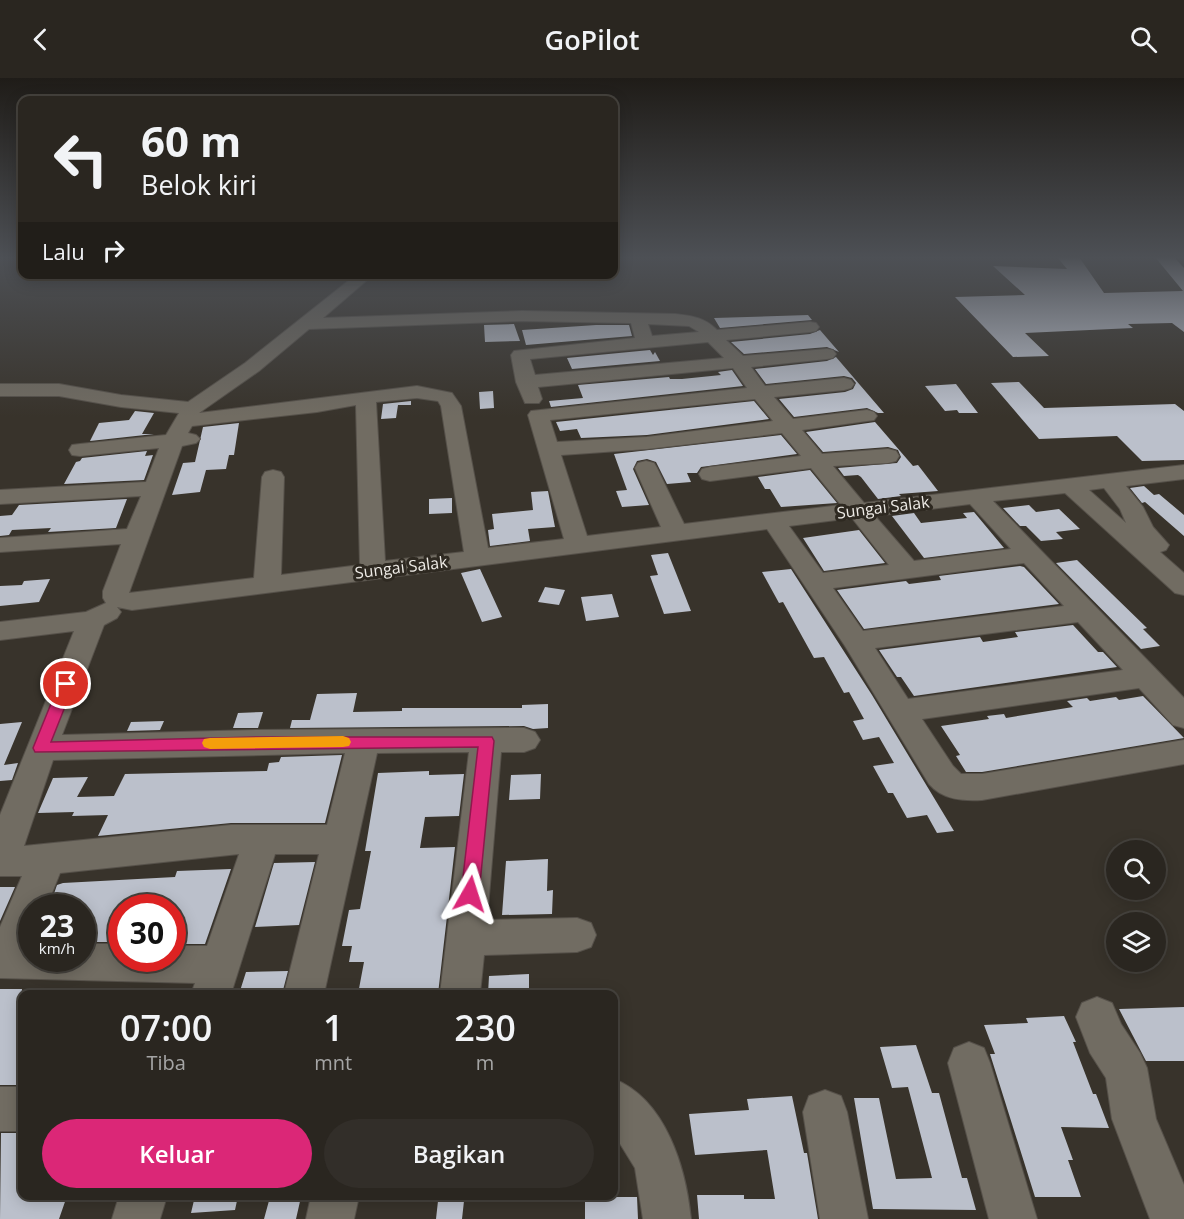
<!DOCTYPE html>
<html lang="id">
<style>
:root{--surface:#2a2620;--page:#322e29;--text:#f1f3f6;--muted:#a5a5a5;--line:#46433e;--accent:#db2777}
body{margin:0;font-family:"Open Sans",sans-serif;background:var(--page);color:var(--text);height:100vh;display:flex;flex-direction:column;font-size:22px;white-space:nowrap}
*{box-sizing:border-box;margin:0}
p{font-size:20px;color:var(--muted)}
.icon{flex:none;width:33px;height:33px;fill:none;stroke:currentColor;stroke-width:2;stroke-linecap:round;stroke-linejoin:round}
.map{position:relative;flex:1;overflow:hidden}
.side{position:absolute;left:18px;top:912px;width:600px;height:210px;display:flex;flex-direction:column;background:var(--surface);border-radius:12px;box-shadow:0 3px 15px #0003,0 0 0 2px var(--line)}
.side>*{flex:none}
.banner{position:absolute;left:18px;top:18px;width:600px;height:183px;border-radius:12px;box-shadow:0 3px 15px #0003,0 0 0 2px var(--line);background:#2a2620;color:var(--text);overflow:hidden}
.fabs{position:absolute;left:1106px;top:762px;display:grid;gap:12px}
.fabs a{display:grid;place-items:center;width:60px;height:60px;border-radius:50%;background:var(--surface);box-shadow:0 3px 15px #0003,0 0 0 2px var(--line);font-size:30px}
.speed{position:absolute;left:18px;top:816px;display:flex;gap:12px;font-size:30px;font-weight:700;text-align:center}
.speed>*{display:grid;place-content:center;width:78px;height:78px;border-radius:50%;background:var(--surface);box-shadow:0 3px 15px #0003,0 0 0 2px var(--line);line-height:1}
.speed small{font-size:15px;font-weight:400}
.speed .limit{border:9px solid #d22;background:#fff;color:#111}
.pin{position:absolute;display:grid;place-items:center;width:51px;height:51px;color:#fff;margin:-26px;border:3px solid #fff;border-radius:50%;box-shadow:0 2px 6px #0007}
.me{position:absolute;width:66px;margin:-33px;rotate:6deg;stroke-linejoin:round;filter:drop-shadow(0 0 4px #0008)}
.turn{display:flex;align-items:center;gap:21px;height:126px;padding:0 24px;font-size:27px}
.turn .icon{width:78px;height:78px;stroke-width:2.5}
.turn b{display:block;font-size:42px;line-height:51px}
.then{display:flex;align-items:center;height:57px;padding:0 24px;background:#0003;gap:12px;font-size:22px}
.eta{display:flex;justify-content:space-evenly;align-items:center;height:102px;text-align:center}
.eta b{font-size:36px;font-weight:600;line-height:42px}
.primary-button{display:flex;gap:12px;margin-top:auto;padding:12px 24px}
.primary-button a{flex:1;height:69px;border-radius:36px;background:var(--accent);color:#fff;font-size:24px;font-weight:600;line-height:69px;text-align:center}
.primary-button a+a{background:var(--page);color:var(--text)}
header{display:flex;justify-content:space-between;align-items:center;height:78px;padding:0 24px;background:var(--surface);font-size:27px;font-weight:600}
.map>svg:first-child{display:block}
</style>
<header><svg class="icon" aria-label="back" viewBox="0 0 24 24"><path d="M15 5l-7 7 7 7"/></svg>GoPilot<svg class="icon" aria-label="search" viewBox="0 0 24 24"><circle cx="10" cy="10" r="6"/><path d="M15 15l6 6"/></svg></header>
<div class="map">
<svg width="1184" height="1141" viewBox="0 0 1184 1141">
<rect width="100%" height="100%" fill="#38332b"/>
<!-- building -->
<path fill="#bbc0cb" d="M 1057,179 L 1079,179 L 1104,215 L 1183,213 L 1155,179 L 1174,179 L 1184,190 L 1184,254 L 1172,245 L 1128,246 L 1133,250 L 1025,255 L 1049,278 L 1013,279 L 955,219 L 1025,217 L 993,188 L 1067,191 Z
M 808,237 L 812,242 L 720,250 L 714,240 Z
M 514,246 L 520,263 L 485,264 L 484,247 Z
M 596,247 L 629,247 L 632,258 L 526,267 L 522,252 Z
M 820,252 L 839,274 L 827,269 L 744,276 L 731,264 L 810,256 Z
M 650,272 L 653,277 L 655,274 L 660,283 L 572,291 L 567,280 Z
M 836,279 L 884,335 L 878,335 L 867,330 L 794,339 L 779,321 L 845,314 L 853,311 L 856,305 L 852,300 L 844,298 L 766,306 L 755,291 L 827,283 Z
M 732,292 L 743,308 L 551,329 L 549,323 L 583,320 L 578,307 L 669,299 L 670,301 L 682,301 L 721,297 L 718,294 Z
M 1019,304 L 1044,330 L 1175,326 L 1184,333 L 1184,382 L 1142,383 L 1117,358 L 1039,361 L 991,305 Z
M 956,306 L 978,335 L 959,335 L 957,332 L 945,333 L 925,308 Z
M 493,313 L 494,330 L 480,331 L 479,314 Z
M 411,323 L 411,327 L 398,327 L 396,340 L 381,341 L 383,326 Z
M 754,323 L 769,341 L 647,357 L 581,360 L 577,351 L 560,353 L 556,344 Z
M 135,333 L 154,335 L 142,356 L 154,356 L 90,363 L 99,345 L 129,342 Z
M 875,344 L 913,388 L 918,387 L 938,413 L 899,416 L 901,418 L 878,421 L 861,399 L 858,397 L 844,398 L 838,390 L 897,385 L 901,379 L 898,372 L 888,369 L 823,374 L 806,354 Z
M 239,345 L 234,377 L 229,377 L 226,391 L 206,392 L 200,414 L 172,417 L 183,385 L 195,384 L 203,349 Z
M 781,357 L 797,376 L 701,389 L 697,395 L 687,395 L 691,404 L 667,406 L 656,384 L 647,381 L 637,383 L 633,391 L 649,427 L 622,429 L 616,413 L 627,412 L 614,376 Z
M 147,373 L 145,378 L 153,377 L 144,402 L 64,406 L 76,384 L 80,383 L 82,380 Z
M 810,392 L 837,425 L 781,429 L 770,411 L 765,411 L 758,399 Z
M 1144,408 L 1154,417 L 1159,416 L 1184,437 L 1184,458 L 1145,424 L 1142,425 L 1130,410 Z
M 548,413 L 555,449 L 528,451 L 530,463 L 490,468 L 488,452 L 494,451 L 492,436 L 533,432 L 531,414 Z
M 452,420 L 452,435 L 429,436 L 429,421 Z
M 127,421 L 116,450 L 48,454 L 51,450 L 12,452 L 9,457 L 0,458 L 0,438 L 12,437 L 19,427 Z
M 1029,427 L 1036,434 L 1059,431 L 1080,451 L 1056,454 L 1063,461 L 1041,463 L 1026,448 L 1020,448 L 1003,430 Z
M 974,434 L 1004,470 L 924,480 L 892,438 L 914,435 L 921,445 L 967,440 L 963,435 Z
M 859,452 L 885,485 L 824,493 L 803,460 Z
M 668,475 L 676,495 L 691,533 L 664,536 L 650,498 L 658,497 L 651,477 Z
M 1077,482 L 1147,550 L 1143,551 L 1160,568 L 1141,571 L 1056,485 Z
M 1020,488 L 1024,489 L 1059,526 L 864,551 L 837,512 L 906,503 L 909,506 L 941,502 L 939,498 Z
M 480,491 L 502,539 L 482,544 L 461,495 Z
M 791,491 L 872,617 L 954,753 L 937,755 L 927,737 L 907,740 L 893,715 L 888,715 L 873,688 L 894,685 L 879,659 L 863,662 L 853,643 L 864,641 L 849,614 L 844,615 L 824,579 L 814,580 L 783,524 L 779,525 L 762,494 Z
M 50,501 L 39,524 L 0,528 L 0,508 L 22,507 L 24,503 Z
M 545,509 L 565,512 L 559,527 L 538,524 Z
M 612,516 L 619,539 L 586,543 L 581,519 Z
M 1073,547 L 1098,574 L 1103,574 L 1117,589 L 914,618 L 901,599 L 897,599 L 879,572 L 980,559 L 983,564 L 1018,559 L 1015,554 Z
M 357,615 L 353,634 L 402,633 L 402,630 L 522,630 L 522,627 L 548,626 L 548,650 L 533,651 L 524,648 L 290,650 L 292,642 L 310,642 L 317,616 Z
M 1143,618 L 1184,660 L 982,694 L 966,694 L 956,678 L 960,677 L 941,648 L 989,641 L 987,638 L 1004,636 L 1006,640 L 1073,629 L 1067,623 L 1087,620 L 1090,623 L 1116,619 L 1119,622 Z
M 263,634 L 258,650 L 233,650 L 238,635 Z
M 164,643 L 160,652 L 127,653 L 131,644 Z
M 22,644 L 4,687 L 18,685 L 12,702 L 0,703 L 0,646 Z
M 342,677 L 325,745 L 231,745 L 98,758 L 108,737 L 72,738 L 74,734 L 38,735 L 53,700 L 88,699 L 77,719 L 114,718 L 125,696 L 267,693 L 269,685 L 279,684 L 281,679 Z
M 429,693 L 429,697 L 464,696 L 459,738 L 425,739 L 420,770 L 455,769 L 438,916 L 358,916 L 364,884 L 349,884 L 352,868 L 342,868 L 349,832 L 360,831 L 371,773 L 365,773 L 378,695 Z
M 541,696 L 540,721 L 509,722 L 511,697 Z
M 548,781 L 547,813 L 553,812 L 552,836 L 502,837 L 506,783 Z
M 315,784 L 299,847 L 255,849 L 274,785 Z
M 231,791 L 205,866 L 172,866 L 172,830 L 122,830 L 122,864 L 82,864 L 82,830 L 49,830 L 57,807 L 63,805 L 175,799 L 177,793 Z
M 0,809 L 15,809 L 0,843 Z
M 288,893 L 282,916 L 239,916 L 246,894 Z
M 529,896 L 529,916 L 488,916 L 489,898 Z
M 0,911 L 22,911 L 22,1007 L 0,1007 Z
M 1184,929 L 1184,983 L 1146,983 L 1119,931 Z
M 1064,938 L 1076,964 L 1073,964 L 1093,1016 L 1096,1016 L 1109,1050 L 1061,1049 L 1073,1082 L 1068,1082 L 1081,1119 L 1035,1119 L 990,976 L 995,976 L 984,947 L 1028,945 L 1026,940 Z
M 916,967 L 932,1015 L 939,1015 L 962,1100 L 967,1100 L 976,1132 L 873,1131 L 854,1020 L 879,1020 L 896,1101 L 932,1100 L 908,1009 L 892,1010 L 880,969 Z
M 792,1018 L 804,1075 L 807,1075 L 818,1141 L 699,1141 L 697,1117 L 744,1117 L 744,1121 L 775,1121 L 767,1072 L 695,1077 L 689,1036 L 749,1032 L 747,1021 Z
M 1,1055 L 22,1055 L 22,1118 L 67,1118 L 59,1141 L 0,1141 Z
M 195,1118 L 238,1118 L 235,1132 L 191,1135 Z
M 270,1119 L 301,1119 L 296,1141 L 264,1141 Z
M 585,1119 L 637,1119 L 638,1141 L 585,1141 Z
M 438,1123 L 464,1123 L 462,1141 L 436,1141 Z"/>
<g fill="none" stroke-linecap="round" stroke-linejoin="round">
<!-- minor casing -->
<g stroke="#56514a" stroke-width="2">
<path id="minor" d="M 357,196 L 374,196 L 323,240 L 522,233 L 675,236 C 692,238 704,239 717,252 L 810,244 L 816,245 L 819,249 L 816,253 L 810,254 L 726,262 L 743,278 L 827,271 L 833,272 L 836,276 L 833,280 L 827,281 L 751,289 L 765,308 L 844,300 L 851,302 L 854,306 L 851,310 L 844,312 L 774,319 L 793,341 L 867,332 L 874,334 L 877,338 L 874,342 L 802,352 L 822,376 L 888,371 L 896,373 L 899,378 L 896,383 L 888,385 L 833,388 L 864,425 L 1184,387 L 1184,401 L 1126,408 L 1143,429 L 1153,449 L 1169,467 L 1166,472 L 1160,474 L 1184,495 L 1184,517 L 1175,515 L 1065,415 L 993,423 L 1184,620 L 1184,650 L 1173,647 L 1139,610 L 922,641 L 953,688 L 961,696 L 982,696 L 1184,662 L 1184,686 L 982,722 C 963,723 943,722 929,706 L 845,568 L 767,451 L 132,532 L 117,529 L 121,534 L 117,540 L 104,547 L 62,657 L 257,652 L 524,650 L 535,654 L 540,662 L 535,670 L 524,674 L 501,674 L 487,842 L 577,840 L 591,845 L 596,857 L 591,869 L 577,874 L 484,877 L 480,916 L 440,916 L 469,674 L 377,675 L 324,916 L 284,916 L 319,776 L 275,776 L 231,916 L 191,916 L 195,905 L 0,900 L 0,849 L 22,798 L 0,798 L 0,737 L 74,553 L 0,562 L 0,544 L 86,534 L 106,525 L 103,520 L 103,513 L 121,466 L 0,474 L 0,460 L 127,451 L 141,418 L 0,426 L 0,412 L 146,404 L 159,370 L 80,378 L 72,377 L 69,372 L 72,367 L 80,366 L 166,357 L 179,335 L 121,329 L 59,318 L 0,318 L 0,306 L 59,306 L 121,317 L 188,324 L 245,285 ZM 522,243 L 631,245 L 635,260 L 514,273 L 511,277 L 516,304 L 525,325 L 539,325 L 542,321 L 538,309 L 733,290 L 747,310 L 531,333 L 528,337 L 564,461 L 488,470 L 461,328 L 452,315 L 417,308 L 199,335 L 259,293 L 309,251 ZM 648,246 L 689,248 L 699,254 L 652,258 ZM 708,264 L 724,280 L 535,297 L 530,281 ZM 417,320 L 438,323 L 441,328 L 464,474 L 385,483 L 376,324 ZM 755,321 L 773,343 L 647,359 L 557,364 L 550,342 ZM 356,327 L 360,487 L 281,497 L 284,399 L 281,394 L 273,392 L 265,394 L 262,399 L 254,500 L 129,515 L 182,368 L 196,365 L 200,361 L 196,357 L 188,355 L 192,348 L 317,334 ZM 782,355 L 801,378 L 710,389 L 702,391 L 699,396 L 702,401 L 710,403 L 811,390 L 841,427 L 684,446 L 657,390 L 654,385 L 646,383 L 638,385 L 635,390 L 661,449 L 587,458 L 561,377 L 647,371 ZM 1104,410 L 1120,431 L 1126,445 L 1089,412 ZM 970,426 L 1011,471 L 914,483 L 875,438 ZM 852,440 L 889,487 L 823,495 L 789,448 ZM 1024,485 L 1064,528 L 863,553 L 833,510 ZM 1078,544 L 1123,592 L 908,621 L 875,570 ZM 345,675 L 327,747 L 231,747 L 24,768 L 53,682 ZM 239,776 L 207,868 L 172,868 L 172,880 L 122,880 L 122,866 L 82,866 L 82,880 L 32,880 L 32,830 L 46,830 L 60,795 Z
M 1097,919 L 1112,925 L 1121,946 L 1140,975 L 1147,990 L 1156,1041 L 1184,1107 L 1184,1141 L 1150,1141 L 1112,1041 L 1106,1000 L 1090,975 L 1076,939 L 1082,925 Z
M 969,964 L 984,970 L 990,985 L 1037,1141 L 989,1141 L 948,985 L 954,970 Z
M 614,1001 C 666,1022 686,1090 691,1141 L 643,1141 L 635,1090 L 614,1056 Z
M 0,1009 L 22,1009 L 22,1053 L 0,1053 Z
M 825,1012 L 841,1018 L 847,1034 L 868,1141 L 820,1141 L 803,1034 L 809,1018 Z
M 119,1118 L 167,1118 L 160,1141 L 112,1141 Z
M 311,1118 L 359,1118 L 354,1141 L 306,1141 Z"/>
</g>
<!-- minor -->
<use href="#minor" fill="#716c62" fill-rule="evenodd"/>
</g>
<!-- sky -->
<linearGradient id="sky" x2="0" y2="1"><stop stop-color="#1f1c18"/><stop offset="0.53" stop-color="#4d5055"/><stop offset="1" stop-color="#4d5055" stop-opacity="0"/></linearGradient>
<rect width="1184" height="339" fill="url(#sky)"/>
<!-- route -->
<path fill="#db2777" stroke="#8e194d" stroke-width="1.5" d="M 66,601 L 74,606 L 51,664 L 257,659 L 492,659 L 494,663 L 479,816 L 477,822 L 470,824 L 464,822 L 461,816 L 478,669 L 35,674 L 33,670 L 59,606 Z"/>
<!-- slow -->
<path fill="#f59e0b" d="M 343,658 L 349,660 L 351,664 L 349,668 L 343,669 L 210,671 L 204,669 L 202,665 L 204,661 L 210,660 Z"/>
<g text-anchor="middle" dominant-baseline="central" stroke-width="6" stroke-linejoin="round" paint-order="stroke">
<!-- street labels -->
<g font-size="16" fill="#efece7" stroke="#2e2921">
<text transform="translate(883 429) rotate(-7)">Sungai Salak</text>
<text transform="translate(401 489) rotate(-7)">Sungai Salak</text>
</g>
</g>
</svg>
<div class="fabs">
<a><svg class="icon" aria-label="search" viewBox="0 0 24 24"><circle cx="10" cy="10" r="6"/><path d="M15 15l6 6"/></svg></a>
<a><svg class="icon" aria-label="layers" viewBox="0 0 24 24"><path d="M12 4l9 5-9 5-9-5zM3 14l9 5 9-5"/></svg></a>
</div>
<div class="speed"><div>23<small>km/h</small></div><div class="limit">30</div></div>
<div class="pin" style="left:66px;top:606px;background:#d93025"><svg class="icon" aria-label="arrive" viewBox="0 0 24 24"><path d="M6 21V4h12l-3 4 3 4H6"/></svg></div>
<svg class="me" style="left:470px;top:816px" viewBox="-20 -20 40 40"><path d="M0-17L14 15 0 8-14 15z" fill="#db2777" stroke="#fff" stroke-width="4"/></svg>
<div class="banner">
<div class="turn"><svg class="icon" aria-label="left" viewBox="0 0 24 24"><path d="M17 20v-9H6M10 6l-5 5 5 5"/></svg><div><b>60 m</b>Belok kiri</div></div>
<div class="then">Lalu<svg class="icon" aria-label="right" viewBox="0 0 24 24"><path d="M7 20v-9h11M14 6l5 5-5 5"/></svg></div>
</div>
<section class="side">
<div class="eta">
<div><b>07:00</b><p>Tiba</p></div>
<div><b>1</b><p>mnt</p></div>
<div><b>230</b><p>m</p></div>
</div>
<div class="primary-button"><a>Keluar</a><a>Bagikan</a></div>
</section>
</div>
